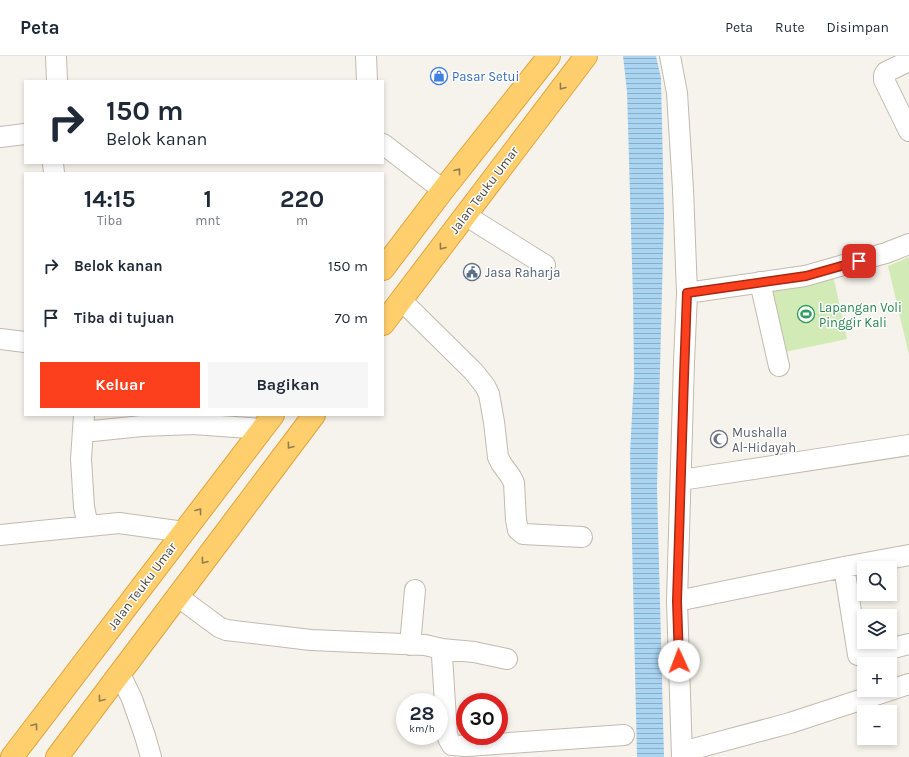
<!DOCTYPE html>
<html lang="id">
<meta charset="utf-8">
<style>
:root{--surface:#fff;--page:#f6f6f7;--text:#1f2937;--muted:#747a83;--line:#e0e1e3;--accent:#fc3f1d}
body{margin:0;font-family:Karla,sans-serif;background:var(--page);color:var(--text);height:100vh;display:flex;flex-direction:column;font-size:15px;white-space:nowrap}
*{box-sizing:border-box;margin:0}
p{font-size:13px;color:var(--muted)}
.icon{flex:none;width:22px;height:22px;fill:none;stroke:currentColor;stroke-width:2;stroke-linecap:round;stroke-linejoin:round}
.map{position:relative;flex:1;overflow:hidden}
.sheet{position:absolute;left:24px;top:116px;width:360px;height:244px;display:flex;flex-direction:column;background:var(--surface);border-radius:0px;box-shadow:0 2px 6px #0003}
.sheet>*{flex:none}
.hud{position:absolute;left:24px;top:24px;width:360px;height:84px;border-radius:0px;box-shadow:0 2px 6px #0003;background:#fff;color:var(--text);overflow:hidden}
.tools{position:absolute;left:857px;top:505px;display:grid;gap:8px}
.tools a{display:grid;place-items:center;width:40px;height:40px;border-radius:0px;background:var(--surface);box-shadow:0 2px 6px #0003;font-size:20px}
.speed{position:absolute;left:396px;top:637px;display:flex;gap:8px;font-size:20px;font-weight:700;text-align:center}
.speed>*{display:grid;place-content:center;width:52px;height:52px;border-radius:50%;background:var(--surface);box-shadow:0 2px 6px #0003;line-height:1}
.speed small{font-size:10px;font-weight:400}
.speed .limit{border:6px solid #d22;background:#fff;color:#111}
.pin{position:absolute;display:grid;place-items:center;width:34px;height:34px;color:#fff;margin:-17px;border-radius:8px;box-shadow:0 2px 6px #0006}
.me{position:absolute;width:44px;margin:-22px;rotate:358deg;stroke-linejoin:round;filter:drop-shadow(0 0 3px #0008)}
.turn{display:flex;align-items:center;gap:14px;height:84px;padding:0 16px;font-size:18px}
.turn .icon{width:52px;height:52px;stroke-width:2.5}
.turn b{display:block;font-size:28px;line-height:34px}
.eta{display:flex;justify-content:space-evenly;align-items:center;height:68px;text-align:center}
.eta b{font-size:24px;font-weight:700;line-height:28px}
.primary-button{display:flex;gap:8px;margin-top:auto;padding:8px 16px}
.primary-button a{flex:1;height:46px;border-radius:0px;background:var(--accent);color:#fff;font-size:16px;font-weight:700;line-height:46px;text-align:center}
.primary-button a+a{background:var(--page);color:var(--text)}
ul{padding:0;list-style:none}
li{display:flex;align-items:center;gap:12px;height:52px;padding:0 16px}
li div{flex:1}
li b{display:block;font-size:15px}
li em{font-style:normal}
header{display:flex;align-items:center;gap:24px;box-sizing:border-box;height:56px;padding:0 20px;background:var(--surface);border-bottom:1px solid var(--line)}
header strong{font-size:19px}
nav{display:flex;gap:22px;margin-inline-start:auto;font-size:14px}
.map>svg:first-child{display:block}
</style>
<header>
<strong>Peta</strong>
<nav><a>Peta</a><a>Rute</a><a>Disimpan</a></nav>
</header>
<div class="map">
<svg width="909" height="701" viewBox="0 0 909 701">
<defs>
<pattern id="water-rules" width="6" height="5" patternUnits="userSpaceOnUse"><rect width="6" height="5" fill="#a9d4f2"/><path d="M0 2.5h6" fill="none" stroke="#8caec5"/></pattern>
</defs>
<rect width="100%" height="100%" fill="#f6f3ec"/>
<!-- pitch -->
<path fill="#d2eab5" d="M 909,201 L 909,299 L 888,210 Z
M 833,219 L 847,283 L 780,297 L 764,232 Z"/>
<!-- water -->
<path fill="url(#water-rules)" d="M 623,0 L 656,0 L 661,22 L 664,158 L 657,431 L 664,701 L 637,701 L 630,398 L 634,320 L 633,242 L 627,36 Z"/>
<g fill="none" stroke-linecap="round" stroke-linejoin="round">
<!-- minor casing -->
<g stroke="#c2bbae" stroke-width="22">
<path id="minor" d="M 56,0 L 57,25
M 366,0 L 367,25
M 670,0 L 677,37 L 683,133 L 687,237 L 684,306 L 677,545 L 682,701
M 909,5 L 886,16 L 884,19 L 884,24 L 909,75
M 0,81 L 25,78
M 383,88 L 443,134
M 53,107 L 54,117
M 465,159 L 545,209
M 760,226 L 779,310
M 687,237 L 805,220 L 886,197 L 909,188
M 401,244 L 474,316 L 485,330 L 489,338 L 494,366 L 498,401 L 501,407 L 511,421 L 514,427 L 516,464 L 518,474 L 523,478 L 582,481
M 0,283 L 25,286
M 84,359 L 81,403 L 84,451 L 88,470
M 83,376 L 142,370 L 193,368 L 262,373
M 681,424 L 909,389
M 0,479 L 119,467 L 184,476
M 844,511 L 858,599 L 862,600 L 909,588
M 177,540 L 219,571 L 226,574 L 311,584 L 425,589 L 442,593 L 442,600 L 447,679 L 449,684 L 452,689 L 467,690 L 624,679
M 677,545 L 844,511 L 909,499
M 410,589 L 415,534
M 442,593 L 474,596 L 507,603
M 120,618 L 132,643 L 145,680 L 151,701
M 682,696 L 790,667 L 909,628"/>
</g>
<!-- highway casing -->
<g stroke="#e0a43c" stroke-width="24">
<path id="highway" d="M 383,213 L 443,134 L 549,0
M 383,268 L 586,0
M 12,701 L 273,359
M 57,701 L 314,359"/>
</g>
<!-- minor -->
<use href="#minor" stroke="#fff" stroke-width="20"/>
<!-- highway -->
<use href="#highway" stroke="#ffcf6e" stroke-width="22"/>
</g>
<!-- one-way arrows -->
<defs><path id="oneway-chevron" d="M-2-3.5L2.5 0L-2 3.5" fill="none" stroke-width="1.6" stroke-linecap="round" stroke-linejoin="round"/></defs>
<g stroke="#937c4e">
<use href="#oneway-chevron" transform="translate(562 31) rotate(127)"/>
<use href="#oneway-chevron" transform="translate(458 115) rotate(-52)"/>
<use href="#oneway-chevron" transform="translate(442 191) rotate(127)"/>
<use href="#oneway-chevron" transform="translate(290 390) rotate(127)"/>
<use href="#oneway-chevron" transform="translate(199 455) rotate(-53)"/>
<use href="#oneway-chevron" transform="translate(204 505) rotate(127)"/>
<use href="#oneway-chevron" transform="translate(101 643) rotate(127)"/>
<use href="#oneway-chevron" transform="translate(35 670) rotate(-53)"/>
</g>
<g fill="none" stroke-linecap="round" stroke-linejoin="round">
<!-- route casing -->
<g stroke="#a42913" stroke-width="10">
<path id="route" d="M 679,605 L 677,545 L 684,320 L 687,237 L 806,220 L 859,205"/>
</g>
<!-- route -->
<use href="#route" stroke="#fc3f1d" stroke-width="7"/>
</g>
<!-- icons -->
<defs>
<g id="shop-ring" transform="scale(0.9)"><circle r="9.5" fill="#fff" stroke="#3f7fe0" stroke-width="1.5"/><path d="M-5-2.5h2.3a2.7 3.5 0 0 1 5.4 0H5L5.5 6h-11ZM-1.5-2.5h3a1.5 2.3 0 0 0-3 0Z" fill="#3f7fe0"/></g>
<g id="civic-ring" transform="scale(0.9)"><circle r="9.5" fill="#fff" stroke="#5c6f8a" stroke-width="1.5"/><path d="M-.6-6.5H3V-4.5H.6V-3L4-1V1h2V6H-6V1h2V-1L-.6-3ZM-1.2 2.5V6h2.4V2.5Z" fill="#5c6f8a"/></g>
<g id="stadium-ring" transform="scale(0.9)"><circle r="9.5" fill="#fff" stroke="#2e9e5b" stroke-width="1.5"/><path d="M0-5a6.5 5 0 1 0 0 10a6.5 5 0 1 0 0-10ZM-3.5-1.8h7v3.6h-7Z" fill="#2e9e5b"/></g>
<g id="mosque-ring" transform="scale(0.9)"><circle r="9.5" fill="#fff" stroke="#6b7280" stroke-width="1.5"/><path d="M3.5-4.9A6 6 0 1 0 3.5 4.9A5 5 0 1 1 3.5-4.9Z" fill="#6b7280"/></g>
</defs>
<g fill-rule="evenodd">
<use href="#shop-ring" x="439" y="20"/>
<use href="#civic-ring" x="472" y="216"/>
<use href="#stadium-ring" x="806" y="258"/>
<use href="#mosque-ring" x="719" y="383"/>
</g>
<g text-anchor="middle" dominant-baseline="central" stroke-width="3" stroke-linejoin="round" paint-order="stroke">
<!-- shop labels -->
<g font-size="13" fill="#366cbe" stroke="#fff" text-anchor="start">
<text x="452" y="20">Pasar Setui</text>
</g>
<!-- street labels -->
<g font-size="13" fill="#4b4439" stroke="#fff">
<text transform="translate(484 134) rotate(-53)">Jalan Teuku Umar</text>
<text transform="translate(142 530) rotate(-53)">Jalan Teuku Umar</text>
</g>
<!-- service labels -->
<g font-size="13" fill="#4e5e75" stroke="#fff" text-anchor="start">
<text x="485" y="216">Jasa Raharja</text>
</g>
<!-- leisure labels -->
<g font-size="13" fill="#27864d" stroke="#fff" text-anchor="start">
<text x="819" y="251">Lapangan Voli<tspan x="819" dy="15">Pinggir Kali</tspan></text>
</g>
<!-- worship labels -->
<g font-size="13" fill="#5b616d" stroke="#fff" text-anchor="start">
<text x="732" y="376">Mushalla<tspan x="732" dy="15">Al-Hidayah</tspan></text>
</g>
</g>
</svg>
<div class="tools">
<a><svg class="icon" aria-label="search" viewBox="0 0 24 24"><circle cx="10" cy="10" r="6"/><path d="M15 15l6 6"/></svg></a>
<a><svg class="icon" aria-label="layers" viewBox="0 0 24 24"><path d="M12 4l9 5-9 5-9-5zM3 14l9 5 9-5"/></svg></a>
<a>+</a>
<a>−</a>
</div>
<div class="speed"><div>28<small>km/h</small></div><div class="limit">30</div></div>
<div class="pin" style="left:859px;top:205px;background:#d93025"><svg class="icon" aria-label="arrive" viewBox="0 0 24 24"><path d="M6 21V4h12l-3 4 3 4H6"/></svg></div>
<svg class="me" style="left:679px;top:605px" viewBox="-20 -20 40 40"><circle r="19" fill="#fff"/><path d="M0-13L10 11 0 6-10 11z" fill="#fc3f1d"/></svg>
<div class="hud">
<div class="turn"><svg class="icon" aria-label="right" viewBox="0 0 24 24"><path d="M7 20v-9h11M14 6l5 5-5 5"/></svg><div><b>150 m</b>Belok kanan</div></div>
</div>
<section class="sheet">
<div class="eta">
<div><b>14:15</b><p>Tiba</p></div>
<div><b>1</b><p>mnt</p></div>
<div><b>220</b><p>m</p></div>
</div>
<ul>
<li><svg class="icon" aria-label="right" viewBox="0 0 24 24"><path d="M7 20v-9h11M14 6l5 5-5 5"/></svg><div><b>Belok kanan</b></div><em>150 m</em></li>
<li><svg class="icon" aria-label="arrive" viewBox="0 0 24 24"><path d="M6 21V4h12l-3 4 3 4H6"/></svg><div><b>Tiba di tujuan</b></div><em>70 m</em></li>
</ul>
<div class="primary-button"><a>Keluar</a><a>Bagikan</a></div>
</section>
</div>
